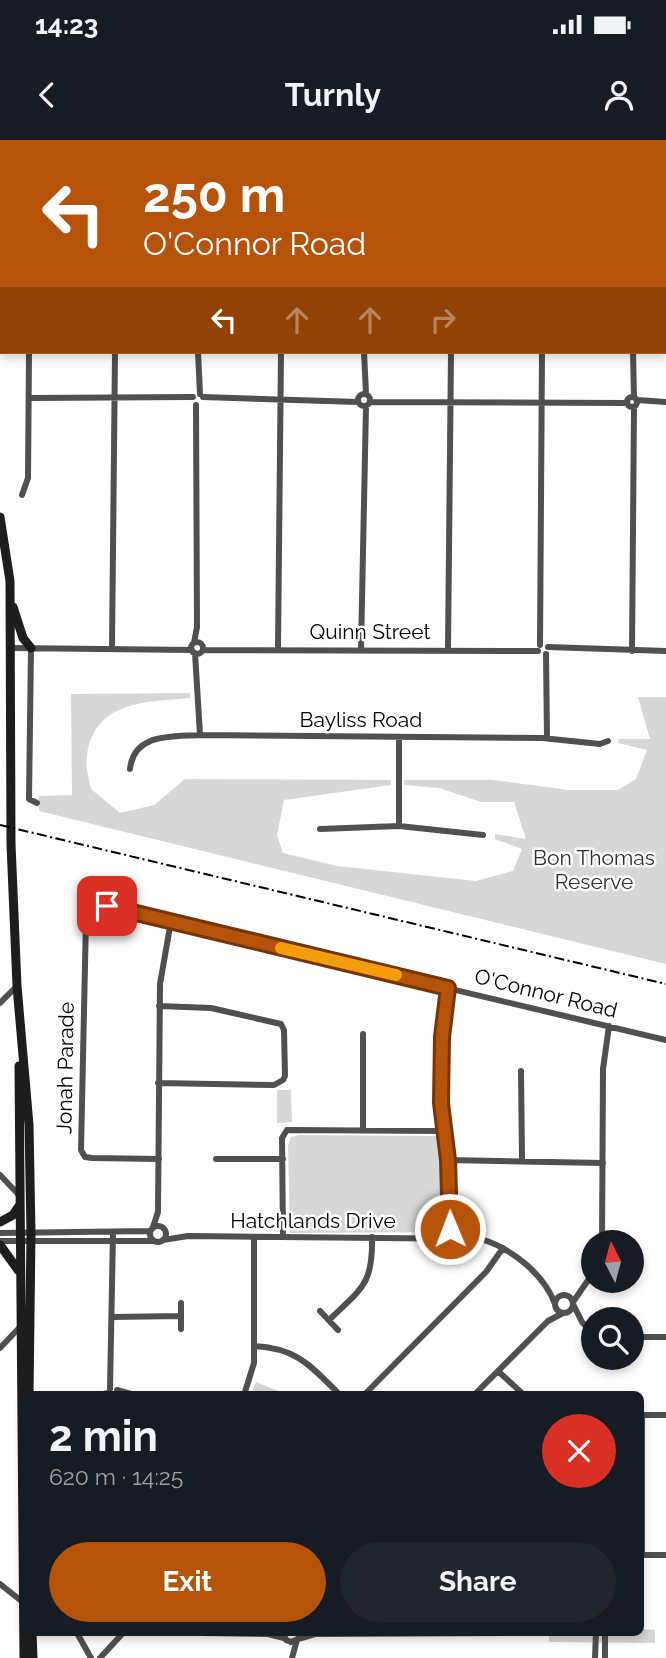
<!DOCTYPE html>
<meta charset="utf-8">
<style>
:root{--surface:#171b24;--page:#20242c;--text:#f1f3f6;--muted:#9ea1a6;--accent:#b45309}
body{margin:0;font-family:Raleway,sans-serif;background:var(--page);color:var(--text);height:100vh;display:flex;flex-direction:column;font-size:26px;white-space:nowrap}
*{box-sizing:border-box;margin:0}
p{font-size:23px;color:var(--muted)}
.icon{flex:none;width:38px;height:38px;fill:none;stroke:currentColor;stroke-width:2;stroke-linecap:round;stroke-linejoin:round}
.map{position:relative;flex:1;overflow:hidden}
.panel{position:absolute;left:21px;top:1251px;width:623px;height:245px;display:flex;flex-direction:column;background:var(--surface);border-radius:10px;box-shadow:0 4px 10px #0003}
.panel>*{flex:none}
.hud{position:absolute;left:0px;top:0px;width:667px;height:214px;box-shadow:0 4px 10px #0003;background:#b45309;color:#fff;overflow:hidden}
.needle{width:46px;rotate:354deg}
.controls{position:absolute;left:581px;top:1090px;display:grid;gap:14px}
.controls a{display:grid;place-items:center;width:63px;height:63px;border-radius:50%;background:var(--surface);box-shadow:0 4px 10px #0003;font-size:35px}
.pin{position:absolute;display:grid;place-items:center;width:60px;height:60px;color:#fff;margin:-30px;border-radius:14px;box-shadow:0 4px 10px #0006}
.me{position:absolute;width:77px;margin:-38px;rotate:359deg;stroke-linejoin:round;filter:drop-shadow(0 0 5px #0008)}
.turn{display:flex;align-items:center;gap:24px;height:147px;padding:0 28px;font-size:32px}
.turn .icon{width:91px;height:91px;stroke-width:2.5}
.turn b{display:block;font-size:49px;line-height:60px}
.lanes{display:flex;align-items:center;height:66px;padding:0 28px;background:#0003;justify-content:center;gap:35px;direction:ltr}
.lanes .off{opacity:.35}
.round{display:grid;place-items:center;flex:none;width:74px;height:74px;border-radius:37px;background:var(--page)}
.summary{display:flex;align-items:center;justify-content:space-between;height:119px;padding:0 28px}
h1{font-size:42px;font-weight:700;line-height:52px}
.action{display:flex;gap:14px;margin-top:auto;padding:14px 28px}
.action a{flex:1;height:80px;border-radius:42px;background:var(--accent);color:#fff;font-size:28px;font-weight:700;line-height:80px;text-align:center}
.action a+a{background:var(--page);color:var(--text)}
.status{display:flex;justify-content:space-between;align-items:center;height:49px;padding:0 35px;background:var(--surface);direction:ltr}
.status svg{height:19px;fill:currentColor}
header{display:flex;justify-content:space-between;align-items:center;height:91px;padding:0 28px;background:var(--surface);font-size:32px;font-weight:700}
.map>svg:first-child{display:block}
</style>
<div class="status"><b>14:23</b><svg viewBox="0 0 49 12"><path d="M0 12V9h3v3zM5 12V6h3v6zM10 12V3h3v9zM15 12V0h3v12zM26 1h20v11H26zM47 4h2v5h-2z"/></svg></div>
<header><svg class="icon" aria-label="back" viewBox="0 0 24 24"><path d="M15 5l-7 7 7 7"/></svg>Turnly<svg class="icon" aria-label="person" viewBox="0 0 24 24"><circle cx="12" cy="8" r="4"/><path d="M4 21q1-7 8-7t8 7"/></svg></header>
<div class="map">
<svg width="666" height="1518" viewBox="0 0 666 1518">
<rect width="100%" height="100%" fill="#fff"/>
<!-- green -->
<path fill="#d7d7d7" d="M 190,553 L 190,558 C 147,562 94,560 87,616 C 85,626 89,639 91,649 L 120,673 L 154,665 L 185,639 L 391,640 L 391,645 L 284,660 L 277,695 L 283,713 L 337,726 L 476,741 L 513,731 L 522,709 L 495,699 L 495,694 L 526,699 L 514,662 L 481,662 L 439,648 L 404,645 L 404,640 L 492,640 L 569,650 L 618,650 L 636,639 L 647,610 L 618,603 L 619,599 L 650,599 L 638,557 L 666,557 L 666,824 L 39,671 L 39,656 L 72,655 L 71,554 Z
M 277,950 L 291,950 L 292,982 L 277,983 Z
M 300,995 L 437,996 L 445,1028 L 446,1092 L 290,1093 L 288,1005 L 291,997 Z
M 256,1242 L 288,1255 L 251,1255 Z
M 641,1489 L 655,1490 L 655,1503 L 549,1502 L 549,1493 L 640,1493 Z"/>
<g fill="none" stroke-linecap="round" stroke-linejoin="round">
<!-- minor -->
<path stroke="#505050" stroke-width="6" d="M 200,0 L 200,2
M 28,2 L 28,0
M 114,2 L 114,0
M 281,2 L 281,0
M 364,2 L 364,0
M 451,2 L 451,0
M 542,2 L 542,0
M 633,2 L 633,0
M 198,212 L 200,254
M 364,212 L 366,254
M 633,212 L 634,257
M358 260a6 6 0 1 1 12 0a6 6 0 1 1-12 0Z
M627 262a5 5 0 1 1 10 0a5 5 0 1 1-10 0Z
M 203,257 L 358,262
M 29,258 L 193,257
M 637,260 L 666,262
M 370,262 L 627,263
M 22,355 L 28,338 L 29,212
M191 508a6 6 0 1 1 12 0a6 6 0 1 1-12 0Z
M 194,503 L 197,487 L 196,265
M 540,505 L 542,212
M 112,507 L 115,212
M 548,507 L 666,511
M 11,508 L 192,510
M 31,508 L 29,659 L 37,663
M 278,508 L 281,212
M 361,509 L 366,266
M 448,509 L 451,212
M 203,510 L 538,511
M 632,511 L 634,267
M 195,513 L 200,595
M 546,514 L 547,598
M 130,629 C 134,593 171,597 200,595 L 542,598 L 600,604 L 608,601
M 399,686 L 399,597
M 320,689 L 399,686 L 483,695
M 448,848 L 442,897 L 441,963 L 449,1027 L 450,1098
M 0,863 L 17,846
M 521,931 L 522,1020
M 158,943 L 274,945 L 283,940 L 285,936 L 284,890 L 281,884 L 211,868 L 159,866
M 363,990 L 363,894
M 159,1019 L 92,1018 L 85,1017 L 81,1010 L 86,779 L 88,771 L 97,765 L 666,900
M 216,1019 L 283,1019
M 448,1020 L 603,1023
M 0,1035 L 19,1055
M150 1094a8 8 0 1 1 16 0a8 8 0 1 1-16 0Z
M 153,1087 L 158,1072 L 160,844 L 171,781
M 0,1093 L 150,1091
M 283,1097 L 282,998 L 287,990 L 443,991
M 163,1100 L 188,1096 L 481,1099 C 511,1108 544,1134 555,1164
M 0,1101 L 154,1101
M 602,1102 L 603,929 L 609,886
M555 1164a9 9 0 1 1 18 0a9 9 0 1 1-18 0Z
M 573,1162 L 593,1133
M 181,1163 L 181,1189
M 573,1164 L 582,1182 L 593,1194
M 320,1171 L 338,1190
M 112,1177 L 181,1176
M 329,1180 C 362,1148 373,1145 372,1097
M 632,1197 L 666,1197
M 254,1206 C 297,1208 311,1226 340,1255
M 0,1208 L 21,1186
M 498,1231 L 524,1255
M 110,1249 L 113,1093
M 117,1250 L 131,1254 L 197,1255
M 100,1255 L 108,1253
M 244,1255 L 254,1223 L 254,1097
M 364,1255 L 486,1132 L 503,1108
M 474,1255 L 548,1181 L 563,1173
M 640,1275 L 666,1275
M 642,1275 L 642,1415
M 640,1415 L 666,1415
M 0,1444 L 24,1463
M 77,1493 L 91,1518
M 200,1493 L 268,1494 L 284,1498
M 283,1493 L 286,1500 L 291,1502 L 298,1499 L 300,1493
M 298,1499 L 315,1494 L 508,1493
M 100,1518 L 123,1493
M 292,1518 L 297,1500
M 595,1518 L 596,1493
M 605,1518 L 605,1493"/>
<!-- secondary -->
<path stroke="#1d1d1d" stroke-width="9" d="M 0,377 L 10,441 L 11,704 L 17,846 L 29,985 L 31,1093 L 29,1255
M 13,467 L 23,498 L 31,508
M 19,926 L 24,1518
M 0,1082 L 13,1075 L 19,1066
M 0,1105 L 18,1130
M 32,1493 L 33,1518"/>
<!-- rail -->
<path stroke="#000" stroke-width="2" stroke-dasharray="10 3.5 2 3.5" stroke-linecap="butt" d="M 0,685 L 666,844"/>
</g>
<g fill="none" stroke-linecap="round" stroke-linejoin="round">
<!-- route casing -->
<g stroke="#753606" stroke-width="18">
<path id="route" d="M 107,766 L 448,848 L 442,897 L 441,963 L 448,1020 L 450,1089"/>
</g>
<!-- route -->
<use href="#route" stroke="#b45309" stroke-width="12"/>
<!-- slow -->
<path stroke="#f59e0b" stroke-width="12" d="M 281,808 L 396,835"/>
</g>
<g text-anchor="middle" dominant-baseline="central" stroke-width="5" stroke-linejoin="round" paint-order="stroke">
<!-- street labels -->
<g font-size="21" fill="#000" stroke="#fff">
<text x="370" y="491">Quinn Street</text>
<text x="361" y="579">Bayliss Road</text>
<text transform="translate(546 853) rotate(14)">O'Connor Road</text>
<text transform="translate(65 928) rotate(-89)">Jonah Parade</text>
<text x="313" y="1080">Hatchlands Drive</text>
</g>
<!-- park labels -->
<g font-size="21" fill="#2e2e2e" stroke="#fff">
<text x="594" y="717">Bon Thomas<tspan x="594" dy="24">Reserve</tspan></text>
</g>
</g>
</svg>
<div class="controls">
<a><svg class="needle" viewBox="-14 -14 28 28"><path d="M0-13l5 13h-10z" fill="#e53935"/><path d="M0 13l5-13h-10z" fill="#9ea1a6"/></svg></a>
<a><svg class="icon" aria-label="search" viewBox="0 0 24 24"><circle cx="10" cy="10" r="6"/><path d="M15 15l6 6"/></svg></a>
</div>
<div class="pin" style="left:107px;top:766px;background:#d93025"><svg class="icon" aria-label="arrive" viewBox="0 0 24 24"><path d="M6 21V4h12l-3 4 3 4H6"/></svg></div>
<svg class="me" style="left:450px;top:1089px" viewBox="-20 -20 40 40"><circle r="17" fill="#b45309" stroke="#fff" stroke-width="3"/><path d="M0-11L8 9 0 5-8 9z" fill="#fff"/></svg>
<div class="hud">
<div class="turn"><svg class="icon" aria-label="left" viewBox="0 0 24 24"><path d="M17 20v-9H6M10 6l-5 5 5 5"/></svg><div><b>250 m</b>O'Connor Road</div></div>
<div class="lanes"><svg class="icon" aria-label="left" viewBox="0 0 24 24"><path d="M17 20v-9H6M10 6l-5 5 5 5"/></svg><svg class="icon off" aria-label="ahead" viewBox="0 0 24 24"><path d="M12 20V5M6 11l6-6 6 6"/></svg><svg class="icon off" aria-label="ahead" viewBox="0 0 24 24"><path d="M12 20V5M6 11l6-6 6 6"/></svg><svg class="icon off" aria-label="right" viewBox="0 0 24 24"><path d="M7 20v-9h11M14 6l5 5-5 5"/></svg></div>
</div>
<section class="panel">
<div class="summary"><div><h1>2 min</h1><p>620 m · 14:25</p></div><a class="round" style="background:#d93025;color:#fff"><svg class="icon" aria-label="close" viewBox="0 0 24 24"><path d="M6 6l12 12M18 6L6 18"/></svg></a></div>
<div class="action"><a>Exit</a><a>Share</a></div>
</section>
</div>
